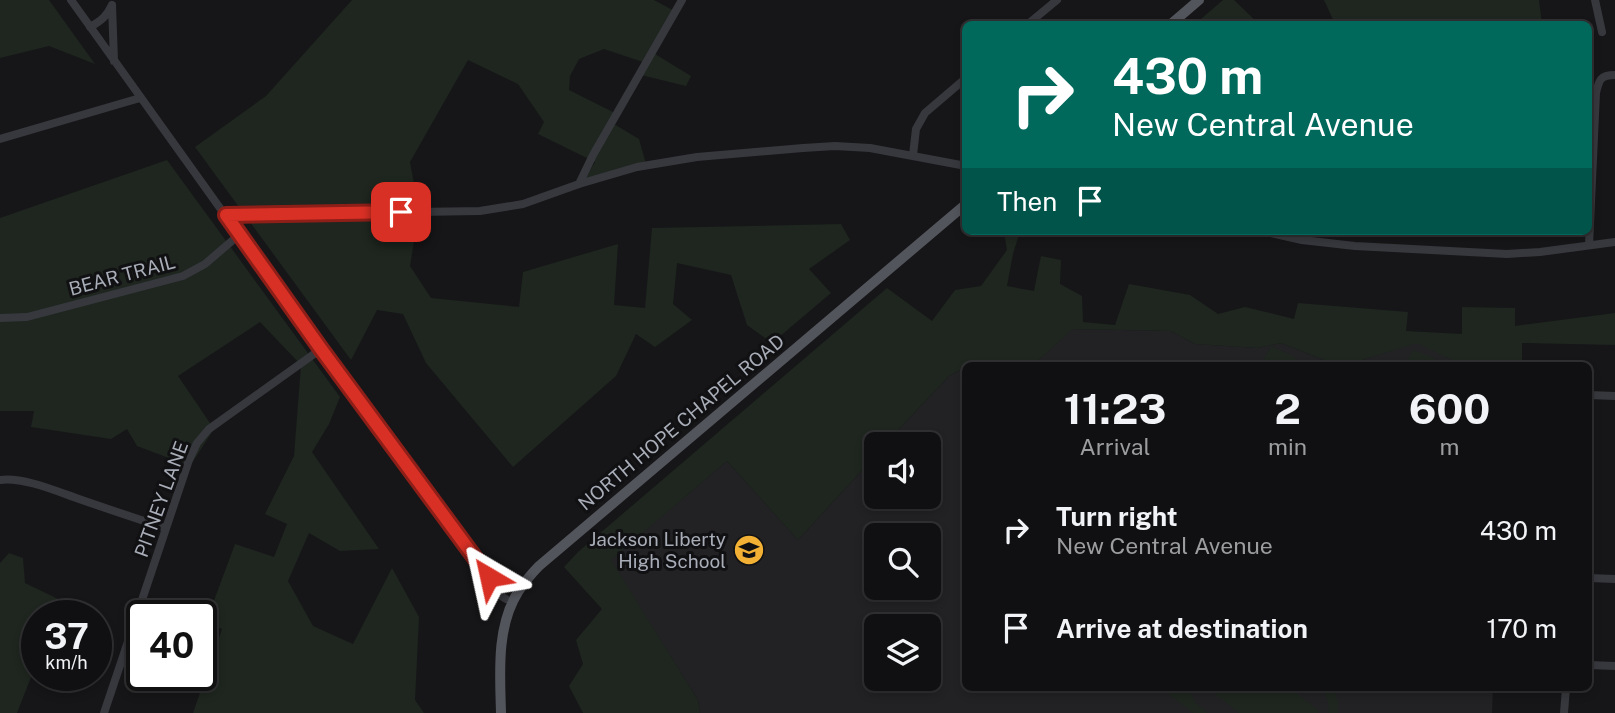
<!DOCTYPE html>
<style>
:root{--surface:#101012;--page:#19191b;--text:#f1f3f6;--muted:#9c9d9f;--line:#303032}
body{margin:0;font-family:"Public Sans",sans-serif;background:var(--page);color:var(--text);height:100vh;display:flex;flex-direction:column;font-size:26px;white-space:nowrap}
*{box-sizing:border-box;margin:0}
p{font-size:23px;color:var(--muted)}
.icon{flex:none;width:38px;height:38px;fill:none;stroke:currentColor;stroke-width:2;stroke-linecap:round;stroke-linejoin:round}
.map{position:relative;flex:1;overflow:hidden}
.side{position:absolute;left:962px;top:362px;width:630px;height:329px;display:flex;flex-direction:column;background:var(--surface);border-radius:10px;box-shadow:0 4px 10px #0003,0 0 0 2px var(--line)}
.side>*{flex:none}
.banner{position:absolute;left:962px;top:21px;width:630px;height:214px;border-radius:10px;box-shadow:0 4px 10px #0003,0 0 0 2px var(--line);background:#00695c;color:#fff;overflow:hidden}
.buttons{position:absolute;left:864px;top:432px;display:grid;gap:14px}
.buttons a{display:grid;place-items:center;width:77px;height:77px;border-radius:10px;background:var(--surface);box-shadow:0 4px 10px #0003,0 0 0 2px var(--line);font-size:35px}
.speed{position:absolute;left:21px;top:600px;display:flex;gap:14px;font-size:35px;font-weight:700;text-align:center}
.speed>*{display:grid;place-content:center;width:91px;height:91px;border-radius:50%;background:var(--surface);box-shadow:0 4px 10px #0003,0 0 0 2px var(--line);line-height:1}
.speed small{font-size:18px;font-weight:400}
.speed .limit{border:4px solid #111;border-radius:10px;background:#fff;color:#111}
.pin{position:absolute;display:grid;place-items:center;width:60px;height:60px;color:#fff;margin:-30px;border-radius:14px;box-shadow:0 4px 10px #0006}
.me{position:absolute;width:77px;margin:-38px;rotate:324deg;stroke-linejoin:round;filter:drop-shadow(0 0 5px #0008)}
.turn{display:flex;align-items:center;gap:24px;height:147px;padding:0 35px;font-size:32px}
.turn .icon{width:91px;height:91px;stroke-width:2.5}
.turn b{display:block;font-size:49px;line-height:60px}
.then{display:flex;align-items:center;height:66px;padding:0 35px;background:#0003;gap:14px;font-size:26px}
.eta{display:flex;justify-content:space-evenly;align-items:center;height:119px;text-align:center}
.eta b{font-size:42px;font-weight:700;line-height:49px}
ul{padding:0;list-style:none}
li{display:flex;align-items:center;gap:21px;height:98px;padding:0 35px}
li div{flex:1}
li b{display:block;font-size:26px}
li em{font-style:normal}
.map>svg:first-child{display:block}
</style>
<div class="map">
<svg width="1615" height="713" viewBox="0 0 1615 713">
<rect width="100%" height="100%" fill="#161618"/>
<!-- built -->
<path fill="#222225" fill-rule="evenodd" d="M 1072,329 L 1171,331 L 1195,344 L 1257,348 L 1281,343 L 1339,366 L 1032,366 Z
M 1418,342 L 1464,366 L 1343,366 Z
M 966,367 L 966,688 L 1493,688 L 1492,713 L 700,713 L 698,700 L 610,560 L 727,461 L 798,540 L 877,454 L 877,497 L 929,497 L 929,444 L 885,444 L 949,376 ZM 877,536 L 929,536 L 929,588 L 877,588 ZM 877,626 L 929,626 L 929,679 L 877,679 Z"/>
<!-- green -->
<path fill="#1e261f" d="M 0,0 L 49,0 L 95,64 L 49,46 L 0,58 Z
M 352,0 L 654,0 L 678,13 L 655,54 L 691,76 L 686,86 L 641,75 L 646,63 L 604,49 L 579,59 L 570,76 L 569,90 L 619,115 L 614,124 L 639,139 L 646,164 L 582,184 L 595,162 L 538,134 L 544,122 L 518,84 L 468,60 L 410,162 L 419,211 L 410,266 L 431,298 L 519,307 L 523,272 L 618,244 L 614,305 L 645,308 L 652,228 L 841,224 L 850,240 L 809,269 L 831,293 L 772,343 L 747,325 L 731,275 L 677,263 L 673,304 L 692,320 L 655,347 L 636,334 L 616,376 L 513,467 L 426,363 L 403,314 L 377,310 L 351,360 L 195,147 L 266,96 Z
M 1223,0 L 1234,0 L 1259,24 L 1195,24 Z
M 1324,0 L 1539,0 L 1542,24 L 1335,24 Z
M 167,160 L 340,397 L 329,424 L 312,452 L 379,549 L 340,551 L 309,533 L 288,581 L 313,626 L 353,644 L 392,568 L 419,617 L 415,700 L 424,713 L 193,713 L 222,629 L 206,622 L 235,544 L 274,557 L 287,524 L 265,514 L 294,456 L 301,365 L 260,322 L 178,376 L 214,429 L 190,466 L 137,446 L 127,429 L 111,439 L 31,427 L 34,411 L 0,411 L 0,218 Z
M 1004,231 L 1020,231 L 1013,254 L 1007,286 L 1034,291 L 1041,256 L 1061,260 L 1060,284 L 1082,296 L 1083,322 L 1115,325 L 1129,284 L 1190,295 L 1218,314 L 1245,307 L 1294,319 L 1298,303 L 1408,312 L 1406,331 L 1462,334 L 1462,307 L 1515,308 L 1515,326 L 1615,313 L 1615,345 L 1522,343 L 1522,366 L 1464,366 L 1417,343 L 1343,366 L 1339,366 L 1281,343 L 1257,348 L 1195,344 L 1171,331 L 1073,329 L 1032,366 L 1003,366 L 982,360 L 970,366 L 966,366 L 966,367 L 949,376 L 885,444 L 877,444 L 877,454 L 798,540 L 727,461 L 611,560 L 698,700 L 700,713 L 583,713 L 569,686 L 583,664 L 576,640 L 602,609 L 564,567 L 578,552 L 887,288 L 932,321 L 955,290 L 981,286 L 1007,250 Z
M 1271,346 L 1291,355 L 1305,366 L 1260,366 Z
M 1413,350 L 1432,357 L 1445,366 L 1404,366 Z
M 9,553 L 23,558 L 25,583 L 83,611 L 57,610 L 54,616 L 37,616 L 37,662 L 17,713 L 0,713 L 0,563 Z
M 1161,688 L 1176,688 L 1178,689 L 1179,688 L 1188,688 L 1196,703 L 1208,713 L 1193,713 Z
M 1208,688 L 1290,688 L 1319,711 L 1318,713 L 1239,713 Z
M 1320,688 L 1332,688 C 1337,695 1339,704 1338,713 L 1329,713 C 1329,703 1327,694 1320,688 Z"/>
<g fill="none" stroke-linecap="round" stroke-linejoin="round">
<!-- minor -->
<path stroke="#37383d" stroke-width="8" d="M 71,0 L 321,349 L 489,577 C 491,586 498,595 506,599
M 1595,0 L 1602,32
M 112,5 L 114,61
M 1028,24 L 1057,0
M 90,27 C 101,21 107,16 112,5
M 0,139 L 140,98
M 913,155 L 916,129 L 925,113 L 966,78
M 579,184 L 593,155 L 682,0
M 226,215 L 480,211 L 523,204 L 579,184 L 637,167 L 697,157 L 803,148 L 835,146 L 870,148 L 966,166
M 1262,231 L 1302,240 L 1355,246 L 1507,254 L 1540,252 L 1615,242
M 1589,245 L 1596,93 C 1599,80 1600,75 1615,75
M 0,318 L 27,317 L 183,276 L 205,264 L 240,234
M 1589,395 L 1615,396
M 0,480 C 24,477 56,491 79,499 C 108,509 137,519 166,528
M 1589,578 L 1615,579
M 1589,665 L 1615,666
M 104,713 L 189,460 L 197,443 L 209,429 L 321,349
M 1564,713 L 1566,688"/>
<!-- major -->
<path stroke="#53555c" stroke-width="10" d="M 1171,24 L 1199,0
M 501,713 C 500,674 496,627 518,592 C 524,583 531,574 539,566 L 966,204"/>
</g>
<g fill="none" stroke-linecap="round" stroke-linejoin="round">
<!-- route casing -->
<g stroke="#8d1f18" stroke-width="18">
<path id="route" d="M 401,212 L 226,215 L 321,349 L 489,577"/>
</g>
<!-- route -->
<use href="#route" stroke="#d93025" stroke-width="12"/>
</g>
<!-- icons -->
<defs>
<g id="school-disc" transform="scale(1.575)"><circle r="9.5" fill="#f2b134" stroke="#111113"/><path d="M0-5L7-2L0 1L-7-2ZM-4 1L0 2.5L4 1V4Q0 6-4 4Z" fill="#111"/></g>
</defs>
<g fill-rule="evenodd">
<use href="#school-disc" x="749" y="550"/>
</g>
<g text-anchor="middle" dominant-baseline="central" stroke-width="6" stroke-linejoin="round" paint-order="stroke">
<!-- street labels -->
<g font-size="19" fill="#a8adb8" stroke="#111113">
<text transform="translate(122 275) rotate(-15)">BEAR TRAIL</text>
<text transform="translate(681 422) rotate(-40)">NORTH HOPE CHAPEL ROAD</text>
<text transform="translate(161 499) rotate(-70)">PITNEY LANE</text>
</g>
<!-- poi labels -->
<g font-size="19" fill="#a8adb8" stroke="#111113" text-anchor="end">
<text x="726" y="539">Jackson Liberty<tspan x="726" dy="22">High School</tspan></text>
</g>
</g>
</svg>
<div class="buttons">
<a><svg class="icon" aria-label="sound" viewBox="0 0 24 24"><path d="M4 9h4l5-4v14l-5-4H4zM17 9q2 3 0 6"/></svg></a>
<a><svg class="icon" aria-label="search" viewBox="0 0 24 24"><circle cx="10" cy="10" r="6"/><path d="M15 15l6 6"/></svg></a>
<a><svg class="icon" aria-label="layers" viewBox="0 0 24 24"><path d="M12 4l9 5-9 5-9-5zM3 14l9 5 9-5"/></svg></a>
</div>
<div class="speed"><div>37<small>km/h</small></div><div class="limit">40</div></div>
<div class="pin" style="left:401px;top:212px;background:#d93025"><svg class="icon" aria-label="arrive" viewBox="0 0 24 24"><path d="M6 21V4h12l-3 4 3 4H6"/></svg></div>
<svg class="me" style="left:489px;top:577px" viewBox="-20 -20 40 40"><path d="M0-17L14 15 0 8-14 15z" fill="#d93025" stroke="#fff" stroke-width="4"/></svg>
<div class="banner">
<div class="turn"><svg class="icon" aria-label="right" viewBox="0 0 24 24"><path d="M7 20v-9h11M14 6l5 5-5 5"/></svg><div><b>430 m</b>New Central Avenue</div></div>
<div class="then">Then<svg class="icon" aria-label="arrive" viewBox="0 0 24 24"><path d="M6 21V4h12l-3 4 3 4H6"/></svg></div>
</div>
<section class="side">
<div class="eta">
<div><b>11:23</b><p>Arrival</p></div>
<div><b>2</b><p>min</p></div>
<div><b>600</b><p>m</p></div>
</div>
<ul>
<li><svg class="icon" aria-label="right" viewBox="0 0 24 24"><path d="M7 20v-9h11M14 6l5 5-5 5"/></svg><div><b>Turn right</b><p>New Central Avenue</p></div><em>430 m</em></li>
<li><svg class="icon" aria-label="arrive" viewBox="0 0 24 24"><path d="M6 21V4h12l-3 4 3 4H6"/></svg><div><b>Arrive at destination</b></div><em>170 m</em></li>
</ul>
</section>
</div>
